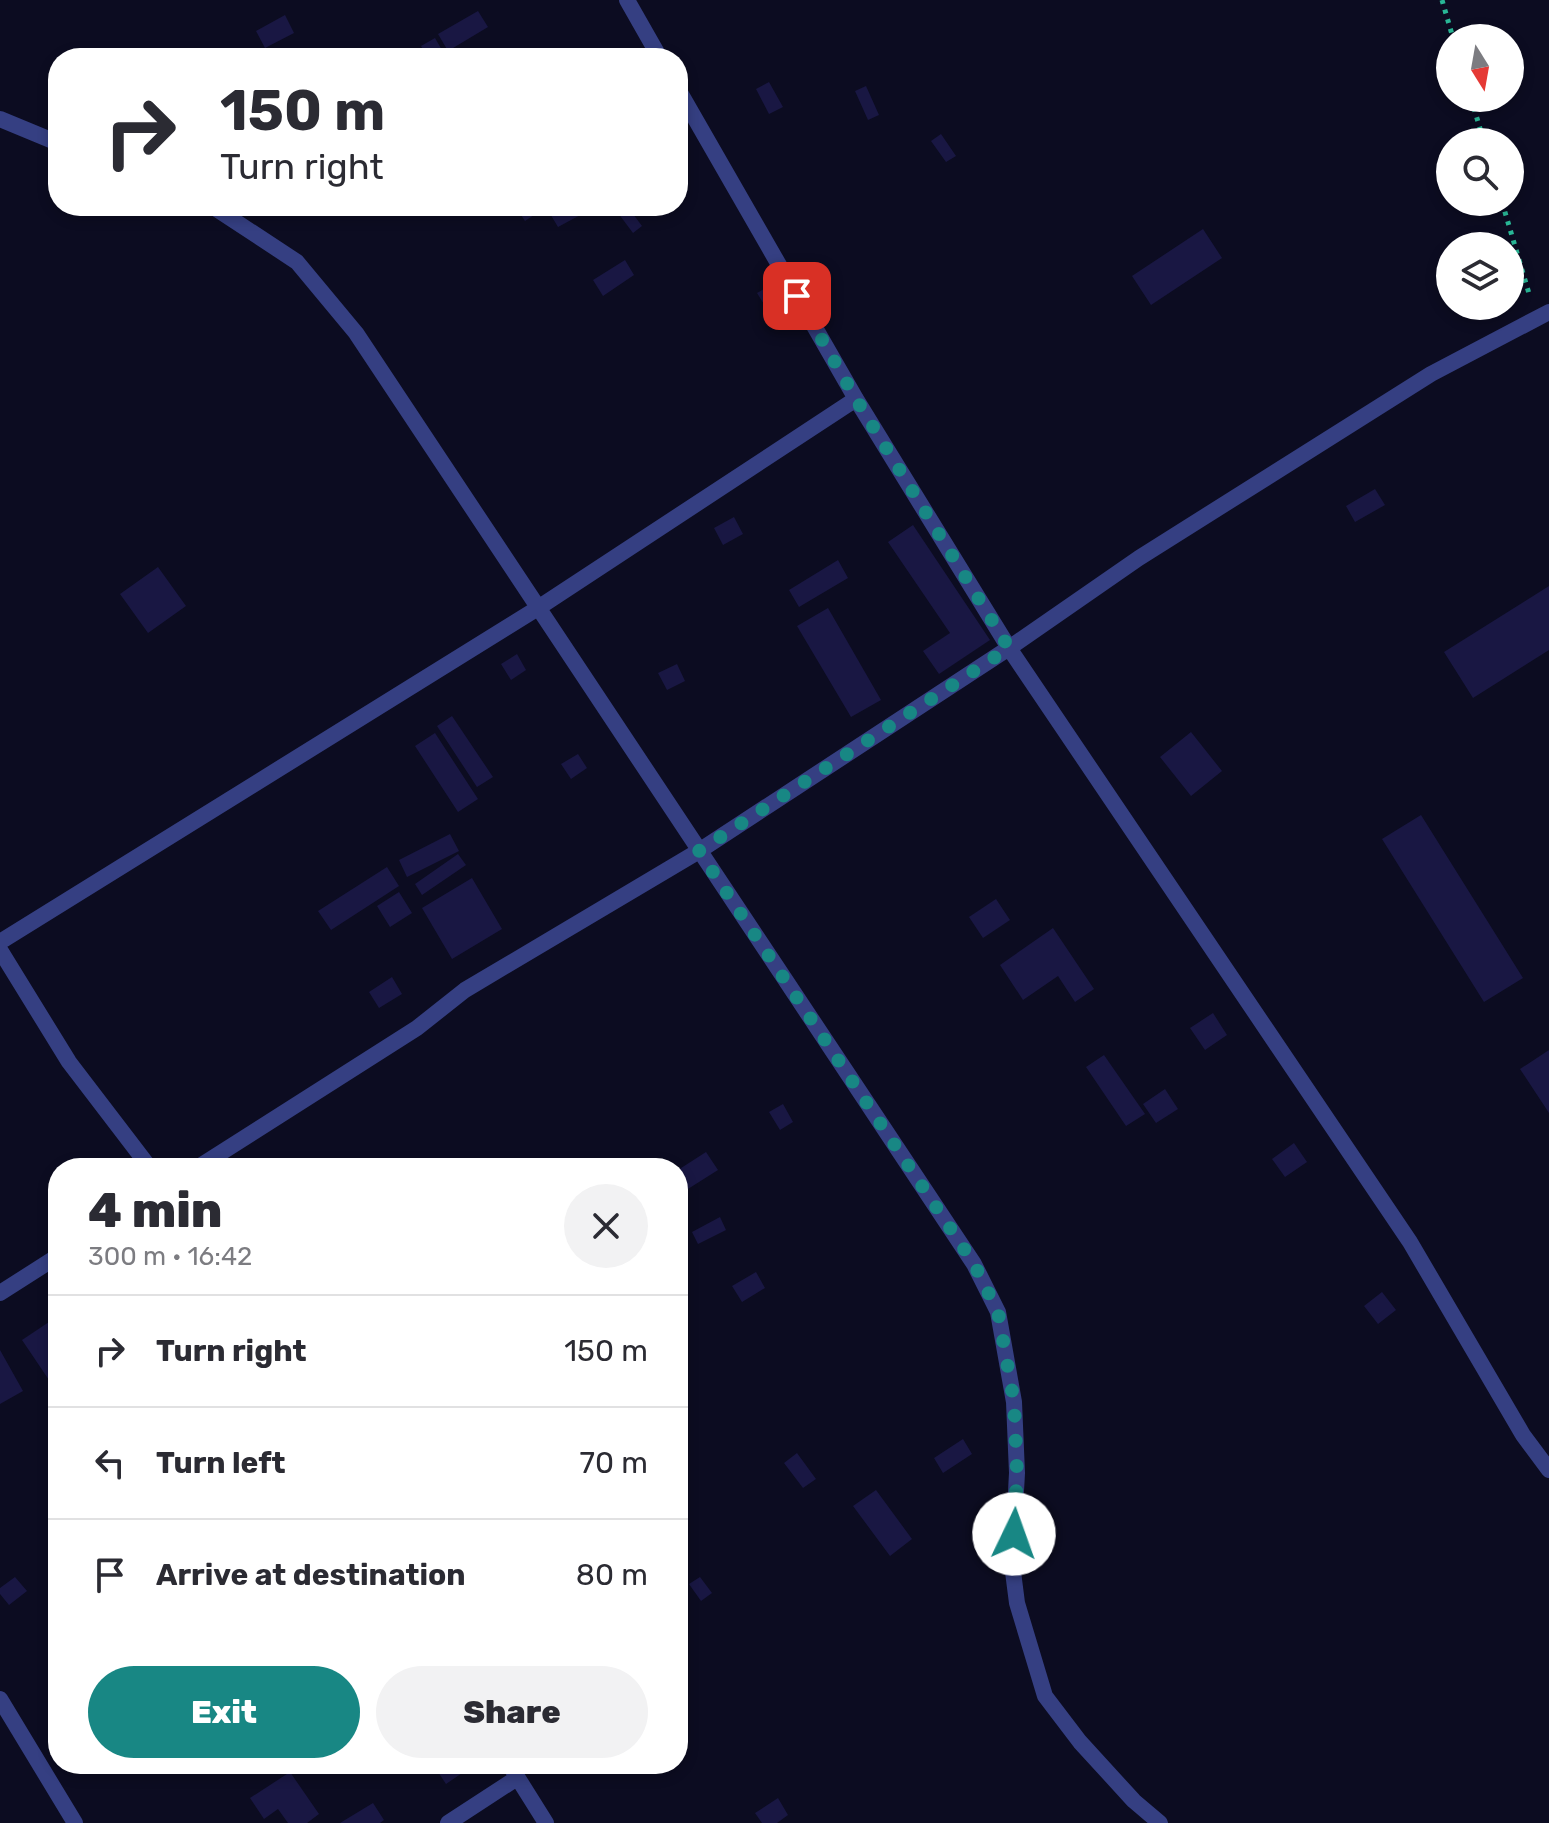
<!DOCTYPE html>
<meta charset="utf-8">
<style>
:root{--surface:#fff;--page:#f2f2f3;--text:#2b2b33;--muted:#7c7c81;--line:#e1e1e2;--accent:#188784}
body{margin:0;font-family:Rubik,sans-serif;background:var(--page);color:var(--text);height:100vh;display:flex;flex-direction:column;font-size:30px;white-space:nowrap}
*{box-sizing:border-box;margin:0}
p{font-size:26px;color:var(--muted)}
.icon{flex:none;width:44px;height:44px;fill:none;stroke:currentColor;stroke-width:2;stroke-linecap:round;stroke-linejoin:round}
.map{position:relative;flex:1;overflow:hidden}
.details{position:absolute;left:48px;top:1158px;width:640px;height:616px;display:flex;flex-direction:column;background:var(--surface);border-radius:32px;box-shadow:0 4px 12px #0003}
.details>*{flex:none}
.guide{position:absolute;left:48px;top:48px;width:640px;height:168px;border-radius:32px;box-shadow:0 4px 12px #0003;background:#fff;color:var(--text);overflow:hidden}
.needle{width:52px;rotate:169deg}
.controls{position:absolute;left:1436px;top:24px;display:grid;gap:16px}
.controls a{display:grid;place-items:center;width:88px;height:88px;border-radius:50%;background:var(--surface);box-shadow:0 4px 12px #0003;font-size:40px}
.pin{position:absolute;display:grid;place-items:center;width:68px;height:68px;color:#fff;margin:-34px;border-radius:16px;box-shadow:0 4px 12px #0006}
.me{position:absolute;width:88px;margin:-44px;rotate:3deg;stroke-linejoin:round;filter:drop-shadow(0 0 6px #0008)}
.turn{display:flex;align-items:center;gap:28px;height:168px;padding:0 40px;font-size:36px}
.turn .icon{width:104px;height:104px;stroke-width:2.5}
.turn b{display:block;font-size:56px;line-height:68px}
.round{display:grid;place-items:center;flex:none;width:84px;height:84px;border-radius:42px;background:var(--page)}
.summary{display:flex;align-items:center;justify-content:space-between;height:136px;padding:0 40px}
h1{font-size:48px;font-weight:800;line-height:60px}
.action{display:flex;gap:16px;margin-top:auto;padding:16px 40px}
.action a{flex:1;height:92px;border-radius:48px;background:var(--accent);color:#fff;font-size:32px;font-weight:800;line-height:92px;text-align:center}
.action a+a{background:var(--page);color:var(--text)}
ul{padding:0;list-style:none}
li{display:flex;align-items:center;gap:24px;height:112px;padding:0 40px;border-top:2px solid var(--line)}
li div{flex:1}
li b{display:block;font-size:30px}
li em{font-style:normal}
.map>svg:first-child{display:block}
</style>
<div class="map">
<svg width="1549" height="1823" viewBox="0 0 1549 1823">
<rect width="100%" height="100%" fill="#0c0c21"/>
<!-- building -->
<path fill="#191743" d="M 478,11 L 488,27 L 448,51 L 438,34 Z
M 285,15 L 294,33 L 265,48 L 256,31 Z
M 435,38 L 446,57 L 444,58 L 428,58 L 421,46 Z
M 769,82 L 783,107 L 769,114 L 756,89 Z
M 866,86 L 879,115 L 868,120 L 855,91 Z
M 941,134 L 956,156 L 946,162 L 931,141 Z
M 515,206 L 536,206 L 540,211 L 525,221 Z
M 559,206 L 597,206 L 558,227 L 549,212 Z
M 627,206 L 642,226 L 633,233 L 618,213 Z
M 1203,229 L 1222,258 L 1151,305 L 1132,276 Z
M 625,260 L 634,275 L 603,296 L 593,280 Z
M 769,286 L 779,301 L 767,309 L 757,293 Z
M 1375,489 L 1385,505 L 1355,522 L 1346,506 Z
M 734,517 L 743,534 L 723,545 L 714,528 Z
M 913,525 L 990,640 L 939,674 L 923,651 L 950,633 L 888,542 Z
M 838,560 L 848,578 L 799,607 L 789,590 Z
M 158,567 L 186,606 L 148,633 L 120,594 Z
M 1549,586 L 1549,650 L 1473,698 L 1444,652 Z
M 828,608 L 881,700 L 851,717 L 797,626 Z
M 517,654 L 526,670 L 511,680 L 501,664 Z
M 677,664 L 685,681 L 667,690 L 658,673 Z
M 452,716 L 493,777 L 477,787 L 437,726 Z
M 1191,732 L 1222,771 L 1191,796 L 1160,757 Z
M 435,733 L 478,799 L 458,812 L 415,746 Z
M 578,754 L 587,768 L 571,779 L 561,764 Z
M 1421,815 L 1523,978 L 1484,1002 L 1382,839 Z
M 450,834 L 459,851 L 407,877 L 399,860 Z
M 458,854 L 466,865 L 422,895 L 415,884 Z
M 387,867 L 399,886 L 331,930 L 318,911 Z
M 472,878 L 502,929 L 452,959 L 422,908 Z
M 399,892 L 412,913 L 390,927 L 377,906 Z
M 996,899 L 1010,920 L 983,938 L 969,917 Z
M 1053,928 L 1094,989 L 1075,1002 L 1058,976 L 1023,1000 L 1000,965 Z
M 392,977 L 402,994 L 379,1008 L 369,992 Z
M 1213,1013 L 1227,1035 L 1205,1050 L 1190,1028 Z
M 1549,1050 L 1549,1113 L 1520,1069 Z
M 1104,1055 L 1145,1114 L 1126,1126 L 1086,1067 Z
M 1165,1089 L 1178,1109 L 1156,1123 L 1143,1104 Z
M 783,1104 L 793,1122 L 780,1130 L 769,1112 Z
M 1294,1143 L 1307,1162 L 1285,1177 L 1272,1159 Z
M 706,1152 L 718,1170 L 680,1194 L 678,1170 Z
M 720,1217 L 726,1230 L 698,1244 L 692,1232 Z
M 756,1272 L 765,1288 L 742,1302 L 732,1286 Z
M 1382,1292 L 1396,1310 L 1378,1324 L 1364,1306 Z
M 58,1316 L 58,1374 L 49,1380 L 22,1340 Z
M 0,1350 L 23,1391 L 0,1404 Z
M 963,1439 L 972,1454 L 943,1473 L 934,1458 Z
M 797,1453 L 816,1479 L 803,1488 L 784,1463 Z
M 876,1490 L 912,1539 L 890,1556 L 853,1506 Z
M 15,1577 L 27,1591 L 9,1605 L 0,1594 L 0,1588 Z
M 700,1577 L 712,1593 L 701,1601 L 689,1584 Z
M 444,1764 L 464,1764 L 468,1769 L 446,1784 L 436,1769 Z
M 290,1772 L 319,1814 L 307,1823 L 288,1823 L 278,1809 L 264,1819 L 250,1798 Z
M 778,1798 L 788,1815 L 777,1823 L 762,1823 L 755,1813 Z
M 373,1803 L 384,1820 L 380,1823 L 340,1823 Z"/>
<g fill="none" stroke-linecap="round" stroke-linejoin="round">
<!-- path -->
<path stroke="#29b796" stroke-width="5" stroke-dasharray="4 6" stroke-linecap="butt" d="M 1442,0 L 1453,38
M 1471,98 L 1484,142
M 1502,202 L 1530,297"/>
<!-- street -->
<path stroke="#353f82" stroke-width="16" d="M 627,0 L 660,58
M 678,89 L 856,399 L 1009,648 L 1410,1242 L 1523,1435 L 1549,1470
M 0,119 L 58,143
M 212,206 L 297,262 L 356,333 L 974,1264 L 998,1312 L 1014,1402 L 1017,1473 L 1012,1564 L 1017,1603 L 1045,1696 L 1080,1742 L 1134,1801 L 1160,1823
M 0,942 L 538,608 L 856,399
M 0,950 L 69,1062 L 150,1168
M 197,1168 L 417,1028 L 465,990 L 699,851 L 1009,648 L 1139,558 L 1431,374 L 1549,312
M 0,1293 L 58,1256
M 0,1699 L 75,1823
M 509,1764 L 546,1823
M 448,1823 L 517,1778"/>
</g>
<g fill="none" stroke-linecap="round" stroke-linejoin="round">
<!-- route -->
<path stroke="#188784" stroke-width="14" stroke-dasharray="0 25.2" d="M 797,296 L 856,399 L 1009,648 L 699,851 L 974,1264 L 998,1312 L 1014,1402 L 1017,1473 L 1014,1534"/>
</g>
</svg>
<div class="controls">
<a><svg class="needle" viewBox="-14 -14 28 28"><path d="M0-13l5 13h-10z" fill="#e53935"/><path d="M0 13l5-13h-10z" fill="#7c7c81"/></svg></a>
<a><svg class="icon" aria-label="search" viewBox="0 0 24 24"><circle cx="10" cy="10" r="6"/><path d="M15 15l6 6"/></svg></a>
<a><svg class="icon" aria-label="layers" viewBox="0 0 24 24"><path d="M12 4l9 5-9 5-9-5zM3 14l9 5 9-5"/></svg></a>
</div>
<div class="pin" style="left:797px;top:296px;background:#d93025"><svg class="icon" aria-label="arrive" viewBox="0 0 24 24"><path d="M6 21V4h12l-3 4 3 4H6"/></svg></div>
<svg class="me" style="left:1014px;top:1534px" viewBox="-20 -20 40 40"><circle r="19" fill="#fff"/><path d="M0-13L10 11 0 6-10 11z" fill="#188784"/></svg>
<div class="guide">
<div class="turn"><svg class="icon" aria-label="right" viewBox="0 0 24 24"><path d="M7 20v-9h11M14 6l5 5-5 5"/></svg><div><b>150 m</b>Turn right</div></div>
</div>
<section class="details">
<div class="summary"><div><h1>4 min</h1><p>300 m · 16:42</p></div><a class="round"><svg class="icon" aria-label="close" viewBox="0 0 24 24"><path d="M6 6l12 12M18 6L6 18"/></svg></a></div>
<ul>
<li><svg class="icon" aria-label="right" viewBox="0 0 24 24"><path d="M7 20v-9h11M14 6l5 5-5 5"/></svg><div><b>Turn right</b></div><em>150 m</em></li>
<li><svg class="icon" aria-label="left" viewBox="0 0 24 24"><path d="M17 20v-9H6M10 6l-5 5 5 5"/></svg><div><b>Turn left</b></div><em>70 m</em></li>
<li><svg class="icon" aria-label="arrive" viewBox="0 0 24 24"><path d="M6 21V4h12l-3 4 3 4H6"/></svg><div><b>Arrive at destination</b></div><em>80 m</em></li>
</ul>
<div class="action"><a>Exit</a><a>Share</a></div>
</section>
</div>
